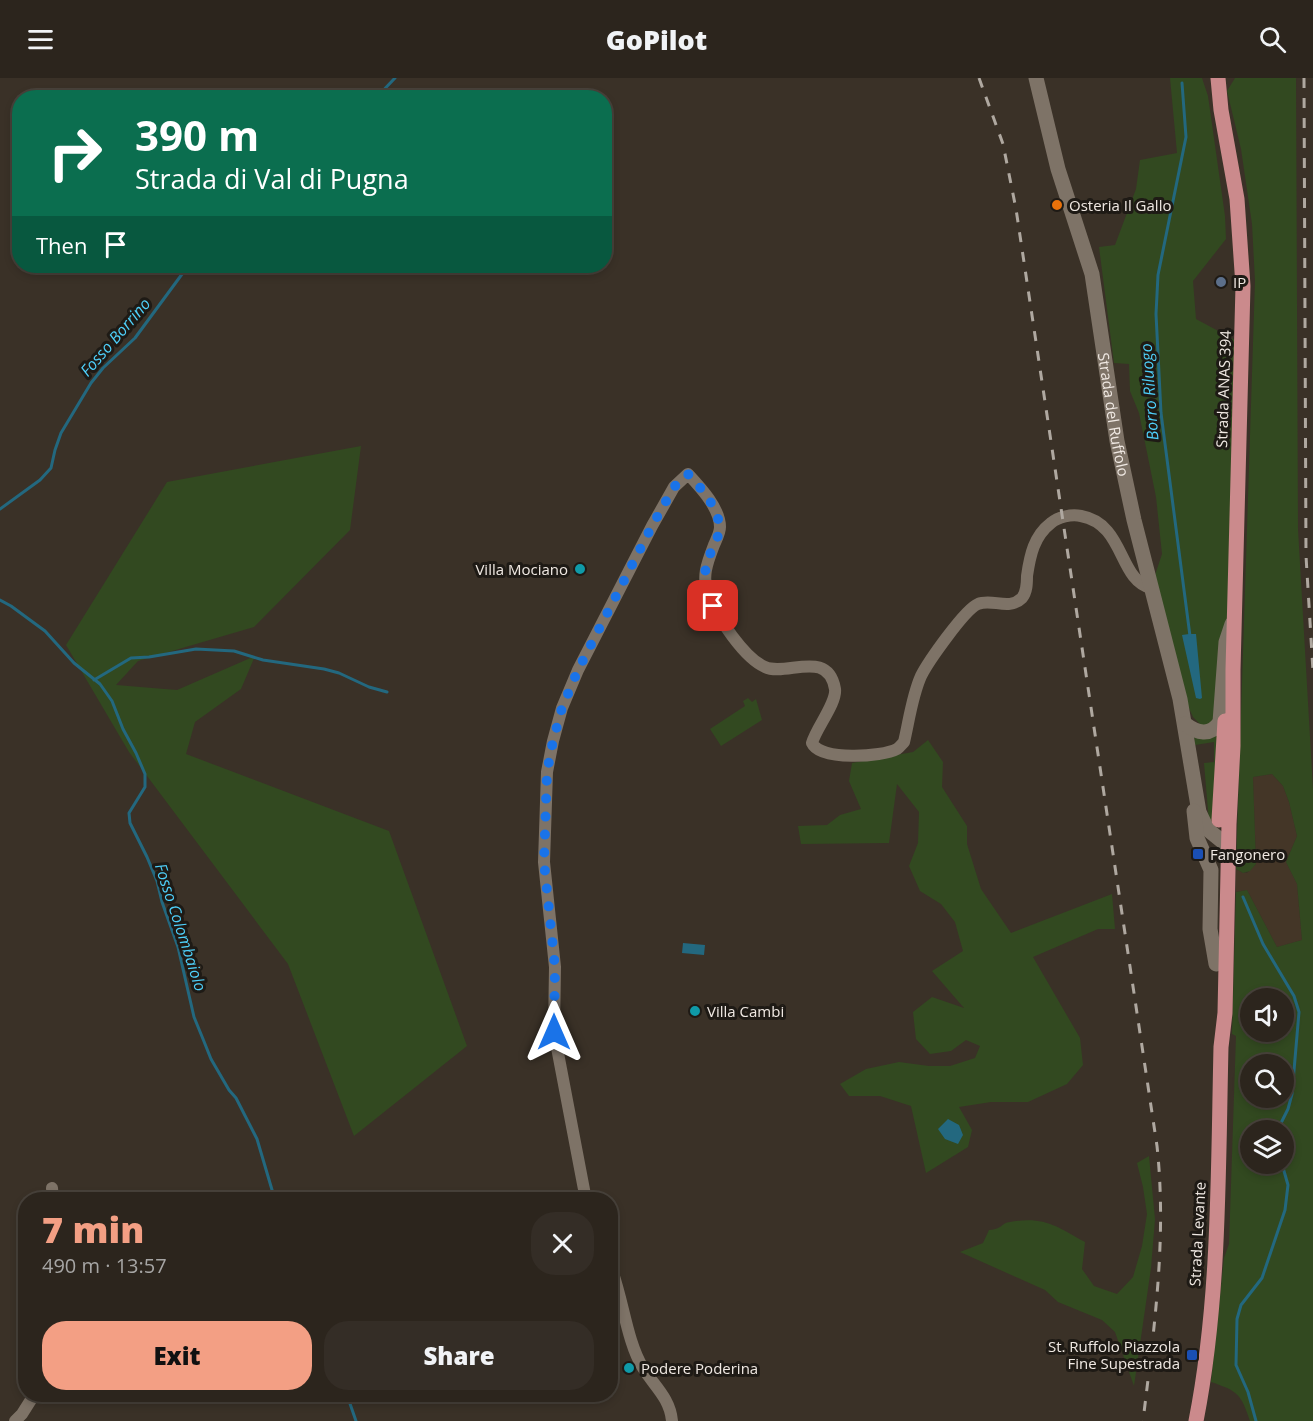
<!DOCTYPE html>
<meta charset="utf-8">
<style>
:root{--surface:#2c251d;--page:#342d26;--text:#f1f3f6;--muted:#a6a5a4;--line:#48423b;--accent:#f39f84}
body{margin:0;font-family:"Open Sans",sans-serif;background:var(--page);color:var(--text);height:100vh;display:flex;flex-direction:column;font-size:22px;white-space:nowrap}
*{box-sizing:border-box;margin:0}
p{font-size:20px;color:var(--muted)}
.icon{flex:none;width:33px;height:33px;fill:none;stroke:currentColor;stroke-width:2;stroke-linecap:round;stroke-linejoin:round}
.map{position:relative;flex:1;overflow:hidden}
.sheet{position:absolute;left:18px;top:1114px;width:600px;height:210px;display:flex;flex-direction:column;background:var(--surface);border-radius:24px;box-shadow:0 3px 9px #0003,0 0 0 2px var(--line)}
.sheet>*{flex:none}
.top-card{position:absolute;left:12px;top:12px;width:600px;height:183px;border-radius:24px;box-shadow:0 3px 9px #0003,0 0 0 2px var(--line);background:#0b6e4f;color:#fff;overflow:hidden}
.tools{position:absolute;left:1240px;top:910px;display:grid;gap:12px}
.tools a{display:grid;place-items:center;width:54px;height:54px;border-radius:50%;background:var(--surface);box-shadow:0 3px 9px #0003,0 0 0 2px var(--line);font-size:30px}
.pin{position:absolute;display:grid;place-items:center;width:51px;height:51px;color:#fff;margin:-26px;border-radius:12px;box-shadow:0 3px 9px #0006}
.me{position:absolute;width:66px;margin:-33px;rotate:0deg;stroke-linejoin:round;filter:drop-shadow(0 0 4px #0008)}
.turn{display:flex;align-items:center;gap:21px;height:126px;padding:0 24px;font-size:27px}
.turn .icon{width:78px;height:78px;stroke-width:2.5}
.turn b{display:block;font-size:42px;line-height:51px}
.then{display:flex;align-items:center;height:57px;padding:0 24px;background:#0003;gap:12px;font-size:22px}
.round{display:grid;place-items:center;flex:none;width:63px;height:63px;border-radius:24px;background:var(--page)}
.summary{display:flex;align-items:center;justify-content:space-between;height:102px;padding:0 24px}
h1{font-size:36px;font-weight:800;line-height:45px;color:var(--accent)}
.cta{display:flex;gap:12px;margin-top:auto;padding:12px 24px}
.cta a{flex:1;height:69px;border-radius:24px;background:var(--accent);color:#111;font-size:24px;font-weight:800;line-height:69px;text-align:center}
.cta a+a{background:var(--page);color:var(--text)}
header{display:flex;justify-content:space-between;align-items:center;height:78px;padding:0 24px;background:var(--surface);font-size:27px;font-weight:800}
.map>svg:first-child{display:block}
</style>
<header><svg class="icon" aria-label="menu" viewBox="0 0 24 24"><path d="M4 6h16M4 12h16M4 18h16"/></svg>GoPilot<svg class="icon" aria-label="search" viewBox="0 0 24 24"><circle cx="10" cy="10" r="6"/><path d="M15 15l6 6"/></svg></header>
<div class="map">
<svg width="1313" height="1343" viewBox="0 0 1313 1343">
<rect width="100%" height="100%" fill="#3a3127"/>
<!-- built -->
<path fill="#443627" d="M 1272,696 L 1283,708 L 1289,724 L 1297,758 L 1286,784 L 1297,806 L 1302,862 L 1277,869 L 1247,812 L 1236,814 L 1236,791 L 1243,795 L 1247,795 L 1256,786 L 1253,699 Z"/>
<!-- green -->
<path fill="#324920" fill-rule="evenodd" d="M 1170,0 L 1202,0 L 1208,18 L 1225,138 L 1226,161 L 1193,203 L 1196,241 L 1235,262 L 1229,540 L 1217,635 L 1209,647 L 1201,647 L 1193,639 L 1188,628 L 1154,500 L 1162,476 L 1156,419 L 1139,335 L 1130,313 L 1129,286 L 1114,285 L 1099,169 L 1115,167 L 1136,111 L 1140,82 L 1177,75 Z
M 1235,0 L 1296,0 L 1298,451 L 1313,711 L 1313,1343 L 1250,1343 C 1241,1316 1238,1313 1211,1304 L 1224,1180 L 1229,1166 L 1236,958 L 1232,956 L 1236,814 L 1247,812 L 1277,869 L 1302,862 L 1297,806 L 1286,784 L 1297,758 L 1289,724 L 1283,708 L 1272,696 L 1253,699 L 1256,786 L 1250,793 L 1243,795 L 1236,791 L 1255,203 L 1252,146 L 1241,71 L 1227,13 ZM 1251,921 L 1284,921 L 1284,954 L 1251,954 ZM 1251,987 L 1284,987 L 1284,1020 L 1251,1020 ZM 1251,1053 L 1284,1053 L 1284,1086 L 1251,1086 Z
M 361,368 L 350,452 L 254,549 L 138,583 L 116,607 L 177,612 L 255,578 L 241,611 L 195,644 L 186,676 L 389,753 L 467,968 L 354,1058 L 288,886 L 129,674 L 66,567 L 167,404 Z
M 748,620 L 752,624 L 756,621 L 762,642 L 721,668 L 710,651 L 745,628 L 743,623 Z
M 1220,656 L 1216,751 L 1209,744 L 1204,685 L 1214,684 L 1214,664 L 1195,667 L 1194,658 Z
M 928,662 L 943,684 L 942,709 L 967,748 L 967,766 L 981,811 L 1011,855 L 1112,816 L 1115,851 L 1098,851 L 1033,879 L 1080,960 L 1083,987 L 1067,1006 L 1028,1024 L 991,1024 L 959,1029 L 972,1052 L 968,1069 L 926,1095 L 911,1028 L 880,1018 L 849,1018 L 840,1006 L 866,991 L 899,984 L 929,988 L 950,988 L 975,980 L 980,968 L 966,962 L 951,973 L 930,976 L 916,961 L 913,934 L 932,919 L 964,930 L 932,893 L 963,873 L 955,844 L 941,826 L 920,813 L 909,788 L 918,765 L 919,734 L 897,706 L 889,765 L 801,766 L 798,748 L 827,747 L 840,737 L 861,731 L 849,703 L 852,685 L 913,674 Z
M 1149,1078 L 1155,1141 L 1151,1190 L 1134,1308 L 1115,1254 L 1102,1242 L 1058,1224 L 1045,1212 L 960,1174 L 983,1165 L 989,1152 C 1003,1151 1001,1145 1010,1144 C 1044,1138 1056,1148 1085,1164 L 1082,1191 L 1094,1208 L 1117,1216 L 1133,1199 L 1142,1168 L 1147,1136 L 1143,1109 L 1137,1085 Z"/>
<!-- water -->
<path fill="#23687f" d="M 1189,556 L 1196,556 L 1202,620 L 1200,621 L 1196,620 L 1182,557 Z
M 683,865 L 705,867 L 704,877 L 682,875 Z
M 948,1041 L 959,1047 L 963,1057 L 958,1066 L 945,1061 L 938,1051 Z"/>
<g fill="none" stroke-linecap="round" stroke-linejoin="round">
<!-- stream -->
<path stroke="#23687f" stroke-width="3" d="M 1182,5 L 1186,59 L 1158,197 L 1156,236 L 1161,335 L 1190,558
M 376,20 L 395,0
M 0,431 L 40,402 L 51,390 L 55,372 L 61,355 L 91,305 L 103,290 L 135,260 L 188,188
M 0,522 L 11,528 L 45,553 L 74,585 L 100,606 L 112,623 L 123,651 L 136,675 L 145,696 L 145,709 L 129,735 L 130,745 L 147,779 L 157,803 L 162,824 L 178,869 L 194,939 L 203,961 L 211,981 L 229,1012 L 236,1020 L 257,1061 L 275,1122
M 94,602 L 131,580 L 149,579 L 196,571 L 234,573 L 263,582 L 324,591 L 339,595 L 369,609 L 387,614
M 1243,819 L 1263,866 L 1294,918 L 1299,934 L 1292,1016 L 1288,1031 L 1277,1053
M 347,1317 L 356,1343
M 1256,1343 L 1248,1314 L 1236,1287 L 1237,1241 L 1241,1227 L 1262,1200 L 1285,1132 L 1288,1107 L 1282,1086"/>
<!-- street -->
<path stroke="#7e7367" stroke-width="12" d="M 52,1110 L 53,1122
M 586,1122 L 554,954 L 555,889 L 544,784 L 547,694 L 553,663 L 562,630 L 578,592 L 652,448 L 674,409 L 688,396 C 700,409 720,430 720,449 C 720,455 716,462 714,467 C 707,485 701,500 709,519 C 718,540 744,580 765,589 C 786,599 828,570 835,611 C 837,625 816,650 812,665 C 820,683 882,679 897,671 C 900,669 902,666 904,664 C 909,643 912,618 921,598 C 928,584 965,531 978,526 C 992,520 1009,533 1022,520 C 1027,514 1027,505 1027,498 C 1030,477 1034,458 1051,445 C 1058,439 1071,436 1081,438 C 1125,446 1118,502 1151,510
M 610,1187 C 623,1219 626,1262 643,1290 C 654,1308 670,1320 672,1343
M 15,1343 L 22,1336 L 34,1317"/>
<!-- secondary -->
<g stroke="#7e7367" stroke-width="15">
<path id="s1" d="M 1036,0 L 1058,91 L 1092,196 L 1117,363 L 1134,442 L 1180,621 L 1199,734 L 1207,751 L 1228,768"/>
<path d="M 1185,646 C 1197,655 1210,659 1220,644 L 1226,564 L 1232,546"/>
<path d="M 1194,733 L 1197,760 L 1211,792 L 1210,851 L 1216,886"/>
</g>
<!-- primary -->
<path stroke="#cb8a8c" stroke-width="15" d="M 1219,742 L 1225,643
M 1196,1343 C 1220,1221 1218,1093 1221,969 L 1225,935 L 1229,746 L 1233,668 L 1233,592 L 1243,208 L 1237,121 L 1221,32 L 1218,0"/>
<!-- rail -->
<path stroke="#afa8a0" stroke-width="3" stroke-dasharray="10 10" stroke-linecap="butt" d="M 979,0 L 1003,66 L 1016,131 L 1157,1068 C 1167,1161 1154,1251 1143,1343
M 1304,0 L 1306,478 L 1313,593"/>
</g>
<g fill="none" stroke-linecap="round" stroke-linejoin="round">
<!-- route -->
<path stroke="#1a73e8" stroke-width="10" stroke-dasharray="0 18" d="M 554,954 L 555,889 L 544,784 L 547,694 L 553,663 L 562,630 L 578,592 L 652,448 L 674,409 L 688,396 C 700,409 721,432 719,452 C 719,458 715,464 713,469 C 703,493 701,505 713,528"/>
</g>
<!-- markers -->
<circle fill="#e8710a" stroke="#1e1a15" stroke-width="2" cx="1057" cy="127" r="6"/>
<circle fill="#5c6f8a" stroke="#1e1a15" stroke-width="2" cx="1221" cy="204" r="6"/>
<g fill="#0f9aa8" stroke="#1e1a15" stroke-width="2">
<circle cx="580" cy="491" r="6"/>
<circle cx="695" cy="933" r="6"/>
<circle cx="629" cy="1290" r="6"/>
</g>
<g fill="#1a4fb4" stroke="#1e1a15" stroke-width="2">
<rect x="1192" y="770" width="12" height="12" rx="3"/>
<rect x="1186" y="1271" width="12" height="12" rx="3"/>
</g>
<g text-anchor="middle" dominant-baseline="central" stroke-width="6" stroke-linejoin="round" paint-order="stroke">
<!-- poi labels -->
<g font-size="15" fill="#f0e9e3" stroke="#1e1a15" text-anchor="start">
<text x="1069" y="127">Osteria Il Gallo</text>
<text x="1233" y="204">IP</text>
<text x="568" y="491" text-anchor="end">Villa Mociano</text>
<text x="1210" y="776">Fangonero</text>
<text x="707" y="933">Villa Cambi</text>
<text x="1180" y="1268" text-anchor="end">St. Ruffolo Piazzola<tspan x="1180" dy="17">Fine Supestrada</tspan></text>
<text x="641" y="1290">Podere Poderina</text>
</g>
<!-- street labels -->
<g font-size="15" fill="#f0e9e3" stroke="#1e1a15">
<text transform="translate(1223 311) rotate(-88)">Strada ANAS 394</text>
<text stroke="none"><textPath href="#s1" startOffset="346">Strada del Ruffolo</textPath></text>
<text transform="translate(1197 1156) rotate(-87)">Strada Levante</text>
</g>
<!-- water labels -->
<g font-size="16" font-style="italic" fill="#4fd0fa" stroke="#1e1a15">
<text transform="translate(115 259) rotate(-49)">Fosso Borrino</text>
<text transform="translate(1149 314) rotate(-94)">Borro Riluogo</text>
<text transform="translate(181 849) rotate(72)">Fosso Colombaiolo</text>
</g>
</g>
</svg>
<div class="tools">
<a><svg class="icon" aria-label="sound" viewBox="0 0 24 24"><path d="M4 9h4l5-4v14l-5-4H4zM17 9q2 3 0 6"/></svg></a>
<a><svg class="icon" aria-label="search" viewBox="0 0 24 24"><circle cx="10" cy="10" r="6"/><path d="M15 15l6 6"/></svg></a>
<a><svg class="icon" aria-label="layers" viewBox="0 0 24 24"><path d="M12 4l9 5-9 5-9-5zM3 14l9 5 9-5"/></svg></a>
</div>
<div class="pin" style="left:713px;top:528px;background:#d93025"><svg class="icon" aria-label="arrive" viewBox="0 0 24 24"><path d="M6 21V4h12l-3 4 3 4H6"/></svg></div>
<svg class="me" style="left:554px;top:954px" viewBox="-20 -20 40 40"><path d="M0-17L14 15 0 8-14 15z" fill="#1a73e8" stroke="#fff" stroke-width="4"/></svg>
<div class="top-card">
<div class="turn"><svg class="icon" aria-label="right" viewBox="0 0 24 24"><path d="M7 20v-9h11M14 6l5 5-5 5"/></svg><div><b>390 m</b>Strada di Val di Pugna</div></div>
<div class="then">Then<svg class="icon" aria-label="arrive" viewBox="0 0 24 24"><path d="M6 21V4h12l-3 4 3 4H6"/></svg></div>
</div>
<section class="sheet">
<div class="summary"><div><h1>7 min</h1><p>490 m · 13:57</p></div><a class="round"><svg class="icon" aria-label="close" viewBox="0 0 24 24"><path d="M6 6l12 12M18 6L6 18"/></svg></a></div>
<div class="cta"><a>Exit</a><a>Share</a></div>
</section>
</div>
